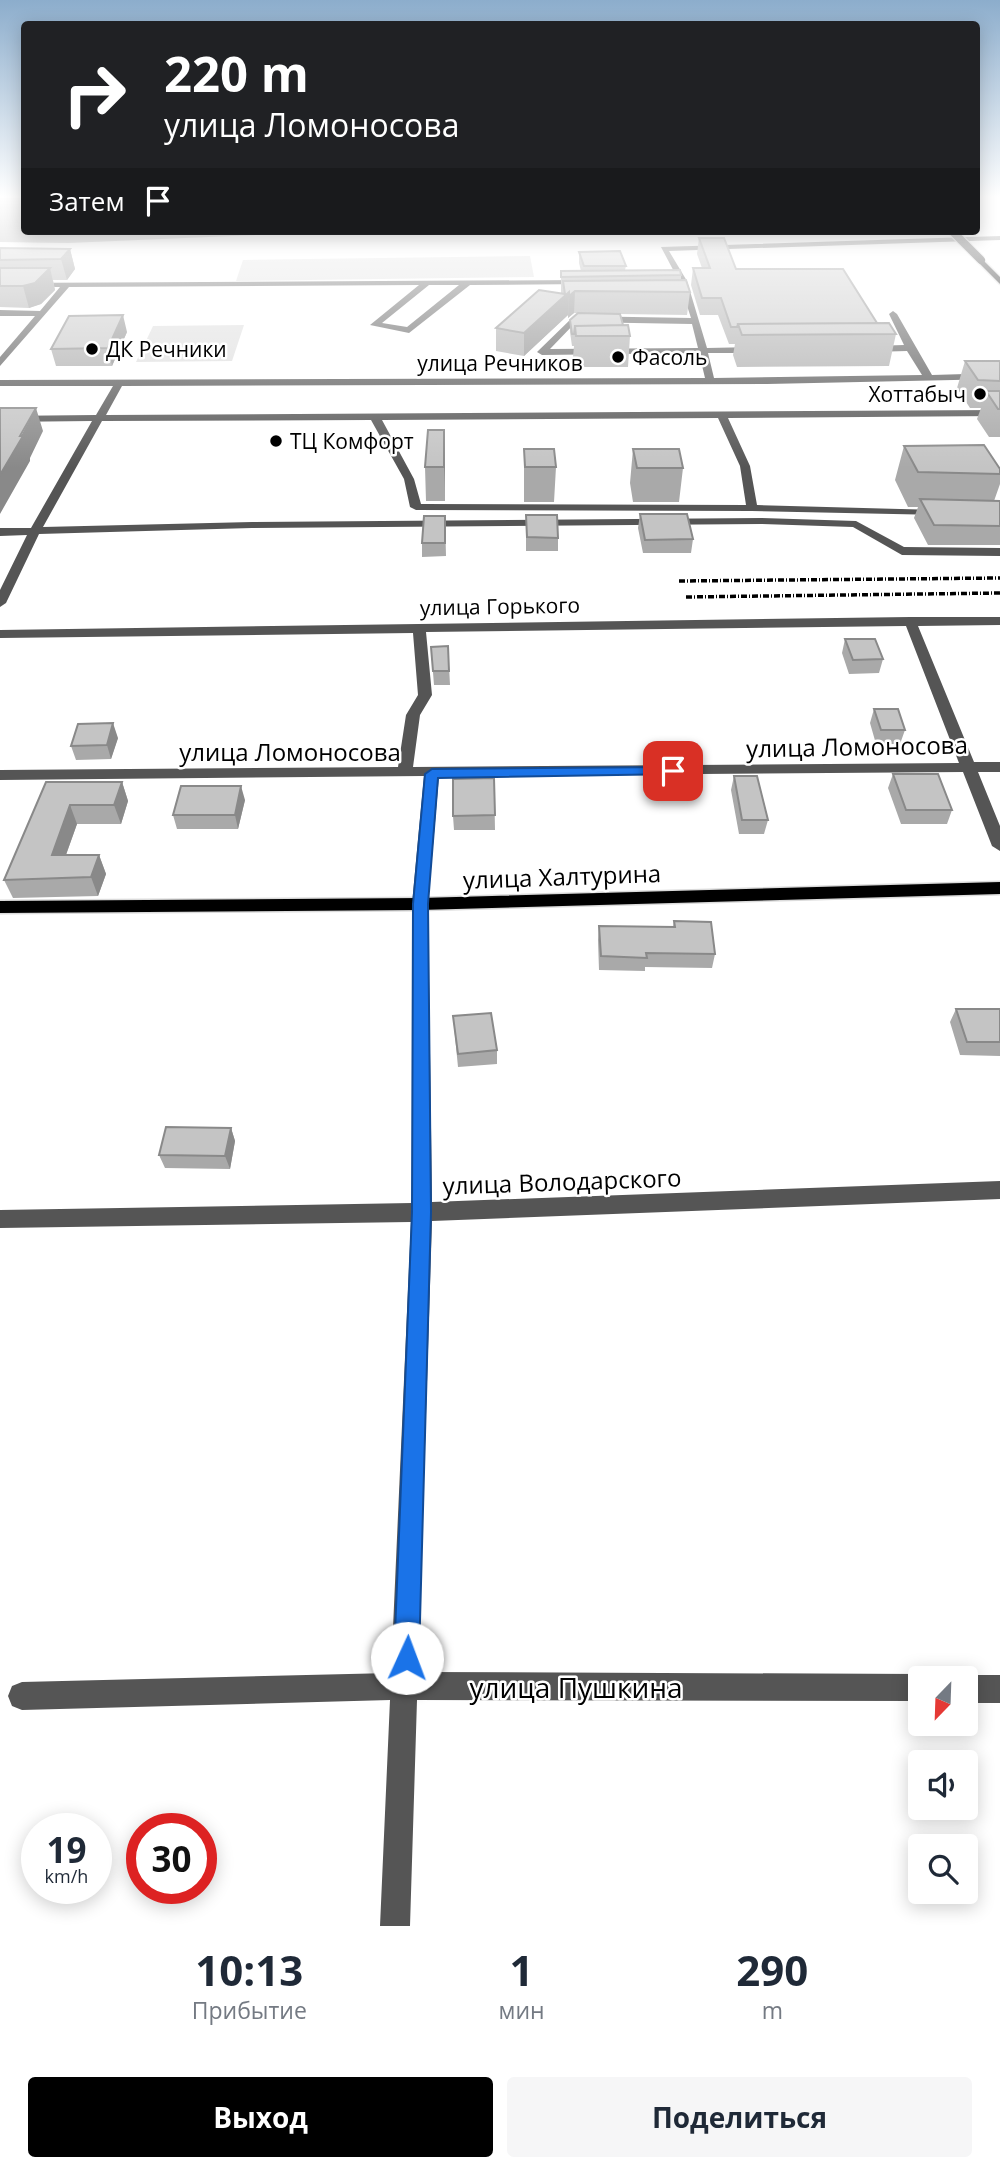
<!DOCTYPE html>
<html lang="ru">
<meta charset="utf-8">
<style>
:root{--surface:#fff;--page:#f6f6f7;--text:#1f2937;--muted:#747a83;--accent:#000}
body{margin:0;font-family:"Open Sans",sans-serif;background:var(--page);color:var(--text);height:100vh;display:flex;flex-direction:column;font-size:26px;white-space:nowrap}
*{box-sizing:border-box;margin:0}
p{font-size:23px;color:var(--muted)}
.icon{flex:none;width:38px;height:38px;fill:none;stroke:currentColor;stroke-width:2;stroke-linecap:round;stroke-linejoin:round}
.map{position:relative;height:1926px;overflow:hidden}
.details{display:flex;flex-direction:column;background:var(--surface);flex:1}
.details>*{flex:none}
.banner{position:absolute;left:21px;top:21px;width:959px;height:214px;border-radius:7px;box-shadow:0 4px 18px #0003;background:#202124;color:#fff;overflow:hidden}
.needle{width:46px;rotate:203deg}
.fabs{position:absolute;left:908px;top:1666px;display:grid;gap:14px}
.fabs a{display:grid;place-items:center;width:70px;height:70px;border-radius:7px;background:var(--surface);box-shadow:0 4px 18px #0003;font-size:35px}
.speed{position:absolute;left:21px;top:1813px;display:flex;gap:14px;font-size:35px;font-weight:700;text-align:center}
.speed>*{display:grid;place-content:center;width:91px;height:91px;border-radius:50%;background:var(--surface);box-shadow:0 4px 18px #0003;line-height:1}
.speed small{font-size:18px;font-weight:400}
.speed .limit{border:10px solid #d22;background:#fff;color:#111}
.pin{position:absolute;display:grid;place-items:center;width:60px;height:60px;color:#fff;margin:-30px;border-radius:14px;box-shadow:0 4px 10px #0006}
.me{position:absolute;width:77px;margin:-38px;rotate:2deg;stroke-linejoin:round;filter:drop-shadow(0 0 5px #0008)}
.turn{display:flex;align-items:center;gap:24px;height:147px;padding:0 28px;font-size:32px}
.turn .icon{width:91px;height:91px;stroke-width:2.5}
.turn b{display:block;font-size:49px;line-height:60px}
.then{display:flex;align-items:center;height:66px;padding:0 28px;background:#0003;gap:14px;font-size:26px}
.eta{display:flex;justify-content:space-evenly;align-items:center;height:119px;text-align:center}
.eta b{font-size:42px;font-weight:700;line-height:49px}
.primary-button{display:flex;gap:14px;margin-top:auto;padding:14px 28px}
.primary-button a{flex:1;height:80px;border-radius:7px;background:var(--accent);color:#fff;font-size:28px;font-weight:700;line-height:80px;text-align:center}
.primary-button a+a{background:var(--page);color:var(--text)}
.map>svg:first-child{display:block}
</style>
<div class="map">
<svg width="1000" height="1926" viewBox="0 0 1000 1926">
<rect width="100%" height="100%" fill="#fff"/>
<!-- green -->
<path fill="#dcdcdc" d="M 530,256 L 534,277 L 236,281 L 243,260 Z
M 244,325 L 232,361 L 136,362 L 153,326 Z"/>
<!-- water -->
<path fill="#a3a3a3" d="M 0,198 L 24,198 L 24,231 L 350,231 L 68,243 L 0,242 Z"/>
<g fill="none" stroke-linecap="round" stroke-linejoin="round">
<!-- major casing -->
<g stroke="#dbdbdb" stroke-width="3">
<path id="major" d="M 981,258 L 1000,277 L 1000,284 L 978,262 Z
M 1000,882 L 1000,894 L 420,910 L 0,913 L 0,901 L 420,898 Z"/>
</g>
<!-- minor -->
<path fill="#555" fill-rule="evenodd" d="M 1000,236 L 1000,240 L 669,251 L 687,281 L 707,348 L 755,347 L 760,350 L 755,353 L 708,353 L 714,378 L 922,375 L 907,351 L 871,352 L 866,349 L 871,346 L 904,345 L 889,314 L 893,311 L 897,314 L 932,375 L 1000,373 L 1000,379 L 767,384 L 122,386 L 106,415 L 1000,410 L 1000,416 L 728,418 L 750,466 L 757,505 L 937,510 L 943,513 L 941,515 L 752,511 L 416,510 L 410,507 L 404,479 L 371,420 L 102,421 L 43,527 L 252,522 L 761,518 L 856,521 L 904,547 L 1000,548 L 1000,556 L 902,555 L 853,527 L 761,524 L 252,528 L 39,534 L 6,603 L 0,607 L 0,590 L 27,535 L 0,536 L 0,528 L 31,528 L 92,421 L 0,422 L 0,416 L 96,415 L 113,386 L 0,386 L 0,380 L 705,378 L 699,353 L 542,355 L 537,352 L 574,316 L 691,318 L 679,281 L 661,247 ZM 576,322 L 692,324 L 698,348 L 550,349 ZM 718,418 L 740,466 L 746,505 L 421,504 L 414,479 L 382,420 Z
M 582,280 L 585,284 L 470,285 L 409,333 L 370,325 L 419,285 L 69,287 L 0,366 L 0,357 L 35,316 L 0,316 L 0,310 L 40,311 L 60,287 L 0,287 L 0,283 ZM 429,285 L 459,285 L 407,327 L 382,323 Z
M 910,617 L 1000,617 L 1000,625 L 918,626 L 974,762 L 1000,762 L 1000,772 L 978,772 L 1000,826 L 1000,851 L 992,846 L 963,772 L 439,776 L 428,904 L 432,1202 L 1000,1181 L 1000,1199 L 432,1221 L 418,1672 L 920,1674 L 929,1678 L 920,1678 L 920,1701 L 417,1700 L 410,1926 L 380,1926 L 390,1700 L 22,1710 L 12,1706 L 8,1696 L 12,1686 L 22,1682 L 391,1673 L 411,1222 L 0,1228 L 0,1210 L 412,1203 L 412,904 L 424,776 L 0,780 L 0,770 L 398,767 L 406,715 L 418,695 L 413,633 L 0,638 L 0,630 ZM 906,626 L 959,763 L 413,767 L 420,715 L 432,695 L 426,632 Z
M 966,1675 L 1000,1675 L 1000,1703 L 966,1703 L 966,1678 L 959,1678 Z"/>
<!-- major -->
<use href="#major" fill="#000" fill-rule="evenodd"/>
<!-- rail -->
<path stroke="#000" stroke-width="3.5" stroke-dasharray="6 2 1 2" stroke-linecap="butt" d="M 679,581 L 1000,578
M 686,597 L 1000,593"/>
<!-- major-bridge casing -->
<g stroke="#dbdbdb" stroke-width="10" stroke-linecap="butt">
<path id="major-bridge" d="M 952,231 L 981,260"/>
</g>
<!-- major-bridge -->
<use href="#major-bridge" stroke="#000" stroke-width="8"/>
</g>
<!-- wall -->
<path fill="#a9a9a9" d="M 699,238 L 736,269 L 877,323 L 896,334 L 889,366 L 737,367 L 733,355 L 735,344 L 729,344 L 718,315 L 700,315 L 691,285 L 693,268 L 702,268 L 697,254 Z
M 0,248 L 70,249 L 75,269 L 67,280 L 53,280 L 55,290 L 41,304 L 29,308 L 0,307 Z
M 579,252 L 626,266 L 625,270 L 681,275 L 681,280 L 690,292 L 687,315 L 620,314 L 623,325 L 630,336 L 628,367 L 574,367 L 573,357 L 574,346 L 572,346 L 570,332 L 570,320 L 577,313 L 574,313 L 568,318 L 568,315 L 524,356 L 496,351 L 496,328 L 561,293 L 561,271 L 581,271 L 579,263 Z
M 127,332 L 112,366 L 56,366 L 51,349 Z
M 965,361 L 1000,361 L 1000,437 L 989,437 L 977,419 L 981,408 L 970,408 L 957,388 Z
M 444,430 L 445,501 L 426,501 L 425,467 Z
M 904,446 L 1000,469 L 1000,484 L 994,501 L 1000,501 L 1000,545 L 928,545 L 914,518 L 918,507 L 908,507 L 895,480 Z
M 524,449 L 556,467 L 554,502 L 524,502 Z
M 633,449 L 683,468 L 679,502 L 633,502 L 630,483 Z
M 640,514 L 693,539 L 691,553 L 643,553 L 638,528 Z
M 526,515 L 558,538 L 558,551 L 526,551 Z
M 445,516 L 446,556 L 422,557 L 422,543 Z
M 845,639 L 883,659 L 879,673 L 849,674 L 842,653 Z
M 448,646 L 450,685 L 434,685 L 431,647 Z
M 874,709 L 905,730 L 900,744 L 876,744 L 870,723 Z
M 118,738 L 111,759 L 76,760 L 71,746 Z
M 893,774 L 952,810 L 947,824 L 901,824 L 888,788 Z
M 734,776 L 768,820 L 764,834 L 739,834 L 731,790 Z
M 494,778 L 495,830 L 454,830 L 453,816 Z
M 46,782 L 122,782 L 128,801 L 121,824 L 77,824 L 66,855 L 99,855 L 106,874 L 98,896 L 13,898 L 4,880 Z
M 245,800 L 238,829 L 177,829 L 173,815 Z
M 674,921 L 715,954 L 712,968 L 645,967 L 645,971 L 599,970 L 598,940 L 599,926 L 673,927 Z
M 956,1009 L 1000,1009 L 1000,1056 L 960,1055 L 950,1022 Z
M 453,1016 L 497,1050 L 497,1064 L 458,1067 Z
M 231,1128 L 235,1141 L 230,1169 L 165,1168 L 159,1155 Z"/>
<!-- shaded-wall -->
<path fill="#898989" d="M 70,249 L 75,269 L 67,280 L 61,259 Z
M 50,268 L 55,290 L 41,304 L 29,308 L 23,286 Z
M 575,291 L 574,313 L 568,318 L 569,296 Z
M 569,292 L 568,315 L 524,356 L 524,333 Z
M 123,315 L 127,332 L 112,366 L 108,348 Z
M 36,408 L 43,431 L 30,458 L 30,461 L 0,514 L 0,475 Z
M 444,430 L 445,464 L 445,501 L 444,467 Z
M 113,723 L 118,738 L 111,759 L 107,745 Z
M 122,782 L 128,801 L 121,824 L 114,805 Z
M 241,786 L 245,800 L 238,829 L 235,815 Z
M 70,805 L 77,824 L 59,874 L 52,855 Z
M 99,855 L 106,874 L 98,896 L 91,877 Z
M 231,1128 L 235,1141 L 230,1169 L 225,1156 Z"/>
<!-- building -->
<path fill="#c4c4c4" stroke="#898989" stroke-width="2" d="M 699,238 L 724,238 L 736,269 L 843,269 L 877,323 L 738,324 L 737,327 L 731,327 L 721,298 L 702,298 L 693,268 L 710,268 Z
M 0,248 L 70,249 L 61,259 L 0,260 Z
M 620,251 L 626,266 L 584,266 L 579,252 Z
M 0,268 L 50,268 L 35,283 L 23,286 L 0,286 Z
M 680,270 L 681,275 L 561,277 L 561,271 Z
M 686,280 L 690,292 L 575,291 L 569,296 L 569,292 L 524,333 L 496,328 L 539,290 L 565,294 L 563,281 Z
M 578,313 L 620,314 L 623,325 L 575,326 L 574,334 L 572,334 L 570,320 Z
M 123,315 L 108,348 L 51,349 L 69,316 Z
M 889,323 L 896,334 L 742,335 L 738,324 Z
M 628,325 L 630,336 L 576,336 L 575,326 Z
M 965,361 L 1000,361 L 1000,381 L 978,380 Z
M 986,391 L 1000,391 L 1000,409 L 998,409 Z
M 0,408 L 36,408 L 20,436 L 23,436 L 0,475 Z
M 428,430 L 444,430 L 444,467 L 425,467 Z
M 984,445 L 1000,469 L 1000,474 L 918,472 L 904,446 Z
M 524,449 L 554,449 L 556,467 L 525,467 Z
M 633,449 L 679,449 L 683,468 L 637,468 Z
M 920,499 L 1000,501 L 1000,526 L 934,525 Z
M 640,514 L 687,514 L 693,539 L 645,540 Z
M 526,515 L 557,515 L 558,538 L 527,537 Z
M 424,516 L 445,516 L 445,543 L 422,543 Z
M 845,639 L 875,639 L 883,659 L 853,660 Z
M 448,646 L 449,671 L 433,671 L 431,647 Z
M 874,709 L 898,709 L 905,730 L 881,730 Z
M 113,723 L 107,745 L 71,746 L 78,724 Z
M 893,774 L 938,774 L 952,810 L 906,810 Z
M 734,776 L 757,776 L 768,820 L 742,820 Z
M 494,778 L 495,815 L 453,816 L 453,779 Z
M 46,782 L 122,782 L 114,805 L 70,805 L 52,855 L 99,855 L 91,877 L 4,880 Z
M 181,786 L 241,786 L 235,815 L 173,815 Z
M 674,921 L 711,922 L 715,954 L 646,953 L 647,958 L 601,956 L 599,926 L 675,927 Z
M 956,1009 L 1000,1009 L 1000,1042 L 967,1042 Z
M 491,1013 L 497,1050 L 458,1054 L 453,1016 Z
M 166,1127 L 231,1128 L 225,1156 L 159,1155 Z"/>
<!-- sky -->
<linearGradient id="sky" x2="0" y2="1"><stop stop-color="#8cadcc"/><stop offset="0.42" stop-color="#fff"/><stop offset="1" stop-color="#fff" stop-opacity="0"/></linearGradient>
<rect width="1000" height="468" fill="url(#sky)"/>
<!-- route -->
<path fill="#1a73e8" stroke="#114b97" stroke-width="2" d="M 673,767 L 678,768 L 678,774 L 438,778 L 428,904 L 431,1212 L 419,1658 L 415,1667 L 407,1671 L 398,1667 L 394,1658 L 412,1212 L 413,904 L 425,774 L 432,769 Z"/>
<!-- markers -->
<g fill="#000" stroke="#fff" stroke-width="2.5">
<circle cx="92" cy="349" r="7"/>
<circle cx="618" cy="357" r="7"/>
<circle cx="980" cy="394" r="7"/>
<circle cx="276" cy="441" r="7"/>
</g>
<g text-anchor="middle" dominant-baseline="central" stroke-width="5" stroke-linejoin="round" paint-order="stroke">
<!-- far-poi labels -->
<g font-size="21" fill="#000" stroke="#fff" text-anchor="start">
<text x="106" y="349">ДК Речники</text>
<text x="632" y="357">Фасоль</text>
<text x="966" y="394" text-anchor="end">Хоттабыч</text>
<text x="290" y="441">ТЦ Комфорт</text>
</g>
<!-- far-street labels -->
<g font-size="21" fill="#000" stroke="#fff">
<text x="500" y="363">улица Речников</text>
<text transform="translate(500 606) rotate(-1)">улица Горького</text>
</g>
<!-- street labels -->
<g font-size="24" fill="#000" stroke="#fff">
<text transform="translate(857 746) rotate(-1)">улица Ломоносова</text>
<text x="290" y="751">улица Ломоносова</text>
<text transform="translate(562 876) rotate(-2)">улица Халтурина</text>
<text transform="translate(562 1181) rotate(-2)">улица Володарского</text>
</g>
<!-- near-street labels -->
<g font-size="28" fill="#000" stroke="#fff">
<text x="576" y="1687">улица Пушкина</text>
</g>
</g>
</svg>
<div class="fabs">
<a><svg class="needle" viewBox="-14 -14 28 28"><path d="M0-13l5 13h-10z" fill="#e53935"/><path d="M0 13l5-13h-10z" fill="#747a83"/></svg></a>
<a><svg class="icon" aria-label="sound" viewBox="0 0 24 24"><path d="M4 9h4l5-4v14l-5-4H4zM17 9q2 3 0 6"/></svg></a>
<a><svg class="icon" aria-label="search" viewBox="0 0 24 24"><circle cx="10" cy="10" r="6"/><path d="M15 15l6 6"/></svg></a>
</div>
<div class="speed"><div>19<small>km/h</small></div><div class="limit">30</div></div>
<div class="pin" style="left:673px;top:771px;background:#d93025"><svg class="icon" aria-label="arrive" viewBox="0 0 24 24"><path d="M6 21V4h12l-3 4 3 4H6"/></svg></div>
<svg class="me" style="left:407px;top:1658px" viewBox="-20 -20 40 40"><circle r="19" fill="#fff"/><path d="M0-13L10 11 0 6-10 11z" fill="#1a73e8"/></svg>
<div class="banner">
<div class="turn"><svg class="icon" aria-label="right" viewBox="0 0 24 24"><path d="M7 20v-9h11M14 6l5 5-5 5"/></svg><div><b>220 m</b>улица Ломоносова</div></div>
<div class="then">Затем<svg class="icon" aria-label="arrive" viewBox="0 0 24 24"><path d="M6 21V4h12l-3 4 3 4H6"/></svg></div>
</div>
</div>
<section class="details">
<div class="eta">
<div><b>10:13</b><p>Прибытие</p></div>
<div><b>1</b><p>мин</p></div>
<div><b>290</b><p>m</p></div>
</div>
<div class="primary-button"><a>Выход</a><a>Поделиться</a></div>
</section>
